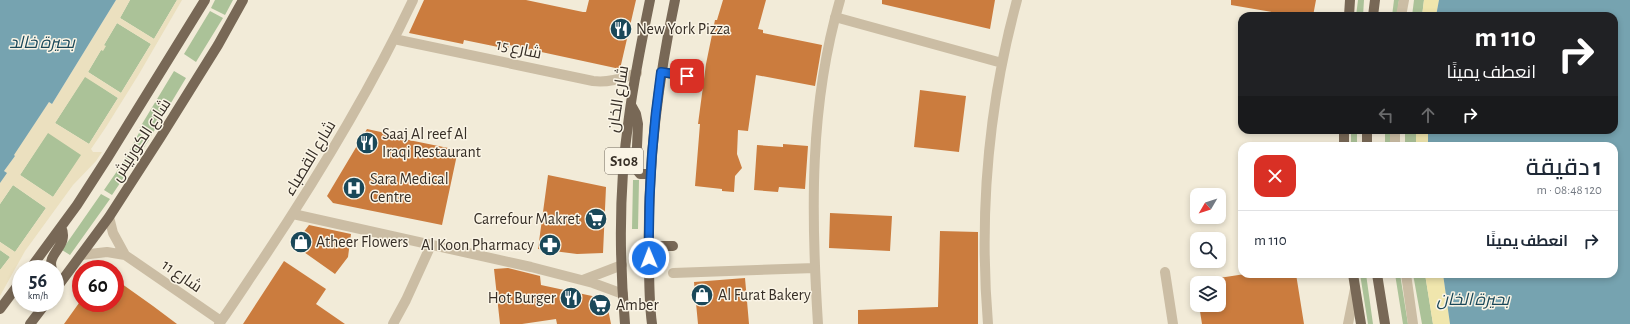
<!DOCTYPE html>
<html lang="ar">
<meta charset="utf-8">
<style>
:root{--surface:#fff;--page:#f6f6f7;--text:#1f2937;--muted:#747a83;--line:#e0e1e3}
body{margin:0;font-family:"Alegreya Sans",Cairo,sans-serif;background:var(--page);color:var(--text);direction:rtl;height:100vh;display:flex;flex-direction:column;font-size:15px;white-space:nowrap}
*{box-sizing:border-box;margin:0}
p{font-size:13px;color:var(--muted)}
.icon{flex:none;width:22px;height:22px;fill:none;stroke:currentColor;stroke-width:2;stroke-linecap:round;stroke-linejoin:round}
.map{position:relative;flex:1;overflow:hidden;direction:ltr}
.sheet{position:absolute;left:1238px;top:142px;width:380px;height:136px;display:flex;flex-direction:column;background:var(--surface);border-radius:12px;box-shadow:0 2px 6px #0003;direction:rtl}
.sheet>*{flex:none}
.top-card{position:absolute;left:1238px;top:12px;width:380px;height:122px;border-radius:12px;box-shadow:0 2px 6px #0003;direction:rtl;background:#202124;color:#fff;overflow:hidden}
.needle{width:26px;rotate:231deg}
.controls{position:absolute;left:1190px;top:188px;display:grid;gap:8px}
.controls a{display:grid;place-items:center;width:36px;height:36px;border-radius:8px;background:var(--surface);box-shadow:0 2px 6px #0003;font-size:20px}
.speed{position:absolute;left:12px;top:260px;display:flex;gap:8px;font-size:20px;font-weight:700;text-align:center}
.speed>*{display:grid;place-content:center;width:52px;height:52px;border-radius:50%;background:var(--surface);box-shadow:0 2px 6px #0003;line-height:1}
.speed small{font-size:10px;font-weight:400}
.speed .limit{border:6px solid #d22;background:#fff;color:#111}
.pin{position:absolute;display:grid;place-items:center;width:34px;height:34px;color:#fff;margin:-17px;border-radius:8px;box-shadow:0 2px 6px #0006}
.me{position:absolute;width:44px;margin:-22px;rotate:359deg;stroke-linejoin:round;filter:drop-shadow(0 0 3px #0008)}
.turn{display:flex;align-items:center;gap:14px;height:84px;padding:0 16px;font-size:18px}
.turn .icon{width:52px;height:52px;stroke-width:2.5}
.turn b{display:block;font-size:28px;line-height:34px}
.lanes{display:flex;align-items:center;height:38px;padding:0 16px;background:#0003;justify-content:center;gap:20px;direction:ltr}
.lanes .off{opacity:.35}
.round{display:grid;place-items:center;flex:none;width:42px;height:42px;border-radius:12px;background:var(--page)}
.headline{display:flex;align-items:center;justify-content:space-between;height:68px;padding:0 16px}
h1{font-size:24px;font-weight:600;line-height:30px}
ul{padding:0;list-style:none}
li{display:flex;align-items:center;gap:12px;height:60px;padding:0 16px;border-top:1px solid var(--line)}
li div{flex:1}
li b{display:block;font-size:15px}
li em{font-style:normal}
.map>svg:first-child{display:block}
</style>
<div class="map">
<svg width="1630" height="324" viewBox="0 0 1630 324">
<rect width="100%" height="100%" fill="#f2ebd8"/>
<!-- green -->
<path fill="#abc298" d="M 130,0 L 177,0 L 154,39 L 120,18 Z
M 215,0 L 233,0 L 225,15 L 211,8 Z
M 1358,0 L 1364,0 L 1363,16 L 1356,16 Z
M 1394,0 L 1399,0 L 1397,16 L 1392,16 Z
M 1414,0 L 1424,0 L 1422,16 L 1412,16 Z
M 210,11 L 223,18 L 196,62 L 184,54 Z
M 117,23 L 151,44 L 121,93 L 88,72 Z
M 174,71 L 186,78 L 151,136 L 139,129 Z
M 85,76 L 118,98 L 89,144 L 55,123 Z
M 1351,130 L 1357,130 L 1357,146 L 1351,146 Z
M 1385,130 L 1391,130 L 1391,146 L 1385,146 Z
M 1405,130 L 1416,130 L 1416,146 L 1405,146 Z
M 48,132 L 82,155 L 53,197 L 20,175 Z
M 139,133 L 149,140 L 112,195 L 104,190 L 122,164 Z
M 633,180 L 639,180 L 638,229 L 632,229 Z
M 13,185 L 46,208 L 15,252 L 0,242 L 0,204 Z
M 101,194 L 110,199 L 70,255 L 62,250 Z
M 0,250 L 10,257 L 0,270 Z
M 1360,274 L 1366,274 L 1373,324 L 1368,324 Z
M 1395,274 L 1400,274 L 1408,324 L 1403,324 Z
M 1413,274 L 1425,274 L 1433,324 L 1422,324 Z"/>
<!-- sand -->
<path fill="#f0e6ad" d="M 1424,0 L 1439,0 L 1436,16 L 1422,16 Z
M 1416,130 L 1428,130 L 1428,146 L 1416,146 Z
M 1425,274 L 1443,274 L 1450,324 L 1433,324 Z"/>
<!-- plaza -->
<path fill="#ebe0bf" fill-rule="evenodd" d="M 116,0 L 130,0 L 120,18 L 154,39 L 177,0 L 182,0 L 139,74 L 106,127 L 91,149 L 93,152 L 102,152 L 96,161 L 73,185 L 25,251 L 0,296 L 0,270 L 10,257 L 0,250 L 0,242 L 15,252 L 46,208 L 13,185 L 0,204 L 0,183 L 6,173 L 4,171 L 15,156 L 13,155 L 49,102 L 52,104 ZM 117,23 L 151,44 L 121,93 L 88,72 L 101,50 L 103,51 L 106,46 L 104,45 ZM 85,77 L 118,98 L 89,144 L 55,123 ZM 48,133 L 81,155 L 53,197 L 20,175 Z"/>
<!-- water -->
<path fill="#76a3b0" d="M 0,0 L 116,0 L 52,104 L 49,102 L 14,155 L 15,156 L 4,171 L 7,173 L 0,183 Z
M 1439,0 L 1630,0 L 1630,324 L 1450,324 L 1443,274 L 1614,274 L 1614,146 L 1428,146 L 1428,130 L 1614,130 L 1614,16 L 1436,16 Z"/>
<!-- building -->
<path fill="#cb7c3e" d="M 424,0 L 526,0 L 583,12 L 586,12 L 589,0 L 636,0 L 620,69 L 509,45 L 508,49 L 464,40 L 463,44 L 409,33 Z
M 723,0 L 766,0 L 758,29 L 763,30 L 763,33 L 822,45 L 815,86 L 756,75 L 748,131 L 738,130 L 737,154 L 742,168 L 735,176 L 734,192 L 722,191 L 722,189 L 695,186 L 700,124 L 698,124 L 706,64 L 715,20 L 717,20 Z
M 882,0 L 995,0 L 990,29 L 882,4 Z
M 1231,0 L 1316,0 L 1313,16 L 1295,16 L 1231,5 Z
M 920,90 L 966,96 L 959,152 L 914,147 Z
M 367,129 L 404,137 L 404,139 L 458,150 L 442,225 L 333,203 L 327,196 Z
M 783,144 L 808,146 L 805,189 L 779,187 L 778,192 L 754,190 L 757,145 L 783,147 Z
M 548,175 L 606,187 L 603,253 L 577,254 L 538,249 Z
M 830,213 L 892,216 L 890,251 L 829,248 Z
M 309,225 L 351,234 L 348,257 L 335,274 L 294,245 Z
M 940,231 L 978,232 L 978,324 L 858,324 L 858,310 L 938,307 Z
M 284,261 L 326,289 L 316,304 L 345,324 L 243,324 Z
M 508,268 L 540,276 L 541,285 L 606,299 L 611,324 L 557,324 L 556,319 L 522,324 L 500,324 L 494,269 Z
M 1245,274 L 1296,274 L 1304,324 L 1202,324 L 1199,305 L 1219,305 L 1219,278 Z
M 745,278 L 749,324 L 698,324 L 694,282 Z
M 115,279 L 153,306 L 177,324 L 64,324 L 79,303 L 115,303 Z"/>
<g fill="none" stroke-linecap="round" stroke-linejoin="round">
<!-- minor -->
<path stroke="#cbbda4" stroke-width="10" d="M 1401,16 L 1404,0
M 835,17 L 1002,63
M 394,39 L 593,81 C 609,83 622,78 637,73
M 1395,130 L 1395,146
M 293,214 L 531,267 L 593,283 L 623,294
M 109,217 L 113,233 L 125,255 L 221,321
M 81,255 L 107,252 L 125,255
M 1165,272 L 1173,324
M 673,273 L 815,268
M 1406,274 L 1413,324
M 583,280 L 622,265
M 219,324 C 234,303 248,281 263,259 C 319,175 370,91 413,0
M 393,324 L 406,300 L 431,245
M 818,324 C 811,215 809,105 840,0
M 988,324 C 979,215 988,106 1017,0
M 1348,324 L 1355,289"/>
<!-- major -->
<path stroke="#786856" stroke-width="10" d="M 1349,16 L 1350,0
M 1373,16 L 1375,0
M 661,72 L 687,76
M 631,105 L 636,114 L 638,124 L 636,169 L 640,174 L 650,174
M 1367,130 L 1367,146
M 1344,146 L 1344,130
M 649,246 L 673,246
M 30,269 L 77,205 L 108,157 L 205,0
M 52,269 C 46,253 70,246 61,227
M 1353,274 L 1361,324
M 1377,274 L 1385,324
M 55,290 L 109,217 L 160,138 L 218,45 L 243,0
M 0,309 L 21,281
M 30,324 L 46,303
M 625,324 C 619,256 619,185 629,117 C 634,78 642,39 650,0
M 652,324 C 649,302 649,279 649,257 C 647,170 657,85 675,0"/>
</g>
<g fill="none" stroke-linecap="round" stroke-linejoin="round">
<!-- route casing -->
<g stroke="#114b97" stroke-width="10">
<path id="route" d="M 649,258 C 648,195 652,134 661,72 L 687,76"/>
</g>
<!-- route -->
<use href="#route" stroke="#1a73e8" stroke-width="7"/>
</g>
<!-- icons -->
<defs>
<g id="restaurant-disc" transform="scale(1.15)"><circle r="9.5" fill="#1a4859" stroke="#faf4e5"/><path d="M-5-6h1v4h1v-4h1v4h1v-4h1v5L-1.5 .5V6h-2V.5L-5-1ZM5-6V6H3V1.5H1.5Q1.5-4 5-6Z" fill="#fff"/></g>
<g id="hospital-disc" transform="scale(1.15)"><circle r="9.5" fill="#1a4859" stroke="#faf4e5"/><path d="M-5-5h3v3.5h4V-5h3V5h-3V1.5h-4V5h-3Z" fill="#fff"/></g>
<g id="supermarket-disc" transform="scale(1.15)"><circle r="9.5" fill="#1a4859" stroke="#faf4e5"/><path d="M-6-5.5h2.5l.6 2H6L4.5 2H-2.5L-4.4-4H-6ZM-1.5 3.2a1.3 1.3 0 1 0 .1 0ZM3 3.2a1.3 1.3 0 1 0 .1 0Z" fill="#fff"/></g>
<g id="shop-disc" transform="scale(1.15)"><circle r="9.5" fill="#1a4859" stroke="#faf4e5"/><path d="M-5-2.5h2.3a2.7 3.5 0 0 1 5.4 0H5L5.5 6h-11ZM-1.5-2.5h3a1.5 2.3 0 0 0-3 0Z" fill="#fff"/></g>
<g id="pharmacy-disc" transform="scale(1.15)"><circle r="9.5" fill="#1a4859" stroke="#faf4e5"/><path d="M-2-6h4v4h4v4h-4v4h-4v-4h-4v-4h4Z" fill="#fff"/></g>
</defs>
<g fill-rule="evenodd">
<use href="#restaurant-disc" x="621" y="29"/>
<use href="#restaurant-disc" x="367" y="143"/>
<use href="#hospital-disc" x="354" y="188"/>
<use href="#supermarket-disc" x="596" y="219"/>
<use href="#shop-disc" x="301" y="242"/>
<use href="#pharmacy-disc" x="550" y="245"/>
<use href="#shop-disc" x="702" y="295"/>
<use href="#restaurant-disc" x="571" y="298"/>
<use href="#supermarket-disc" x="600" y="305"/>
</g>
<g text-anchor="middle" dominant-baseline="central" stroke-width="3" stroke-linejoin="round" paint-order="stroke">
<!-- shield labels -->
<rect fill="#faf4e5" stroke="#71695f" stroke-width="1" x="605" y="148" width="38" height="26" rx="3"/>
<g font-size="15" font-weight="bold" fill="#362e26">
<text x="624" y="161">S108</text>
</g>
<!-- poi labels -->
<g font-size="16" fill="#362e26" stroke="#faf4e5" text-anchor="start">
<text x="636" y="29">New York Pizza</text>
<text x="382" y="134">Saaj Al reef Al<tspan x="382" dy="18">Iraqi Restaurant</tspan></text>
<text x="370" y="179">Sara Medical<tspan x="370" dy="18">Centre</tspan></text>
<text x="580" y="219" text-anchor="end">Carrefour Makret</text>
<text x="316" y="242">Atheer Flowers</text>
<text x="534" y="245" text-anchor="end">Al Koon Pharmacy</text>
<text x="718" y="295">Al Furat Bakery</text>
<text x="556" y="298" text-anchor="end">Hot Burger</text>
<text x="616" y="305">Amber</text>
</g>
<!-- street labels -->
<g font-size="16" fill="#362e26" stroke="#faf4e5">
<text transform="translate(519 49) rotate(12)">شارع 15</text>
<text transform="translate(618 99) rotate(-81)">شارع الخان</text>
<text transform="translate(141 140) rotate(-57)">شارع الكورنيش</text>
<text transform="translate(310 158) rotate(-59)">شارع القصباء</text>
<text transform="translate(182 276) rotate(35)">شارع 11</text>
</g>
<!-- water labels -->
<g font-size="17" font-style="italic" fill="#1a4859" stroke="#faf4e5">
<text x="42" y="42">بحيرة خالد</text>
<text x="1473" y="299">بحيرة الخان</text>
</g>
</g>
</svg>
<div class="controls">
<a><svg class="needle" viewBox="-14 -14 28 28"><path d="M0-13l5 13h-10z" fill="#e53935"/><path d="M0 13l5-13h-10z" fill="#747a83"/></svg></a>
<a><svg class="icon" aria-label="search" viewBox="0 0 24 24"><circle cx="10" cy="10" r="6"/><path d="M15 15l6 6"/></svg></a>
<a><svg class="icon" aria-label="layers" viewBox="0 0 24 24"><path d="M12 4l9 5-9 5-9-5zM3 14l9 5 9-5"/></svg></a>
</div>
<div class="speed"><div>56<small>km/h</small></div><div class="limit">60</div></div>
<div class="pin" style="left:687px;top:76px;background:#d93025"><svg class="icon" aria-label="arrive" viewBox="0 0 24 24"><path d="M6 21V4h12l-3 4 3 4H6"/></svg></div>
<svg class="me" style="left:649px;top:258px" viewBox="-20 -20 40 40"><circle r="17" fill="#1a73e8" stroke="#fff" stroke-width="3"/><path d="M0-11L8 9 0 5-8 9z" fill="#fff"/></svg>
<div class="top-card">
<div class="turn"><svg class="icon" aria-label="right" viewBox="0 0 24 24"><path d="M7 20v-9h11M14 6l5 5-5 5"/></svg><div><b>110 m</b>انعطف يمينًا</div></div>
<div class="lanes"><svg class="icon off" aria-label="left" viewBox="0 0 24 24"><path d="M17 20v-9H6M10 6l-5 5 5 5"/></svg><svg class="icon off" aria-label="ahead" viewBox="0 0 24 24"><path d="M12 20V5M6 11l6-6 6 6"/></svg><svg class="icon" aria-label="right" viewBox="0 0 24 24"><path d="M7 20v-9h11M14 6l5 5-5 5"/></svg></div>
</div>
<section class="sheet">
<div class="headline"><div><h1>1 دقيقة</h1><p>120 m · 08:48</p></div><a class="round" style="background:#d93025;color:#fff"><svg class="icon" aria-label="close" viewBox="0 0 24 24"><path d="M6 6l12 12M18 6L6 18"/></svg></a></div>
<ul>
<li><svg class="icon" aria-label="right" viewBox="0 0 24 24"><path d="M7 20v-9h11M14 6l5 5-5 5"/></svg><div><b>انعطف يمينًا</b></div><em>110 m</em></li>
</ul>
</section>
</div>
